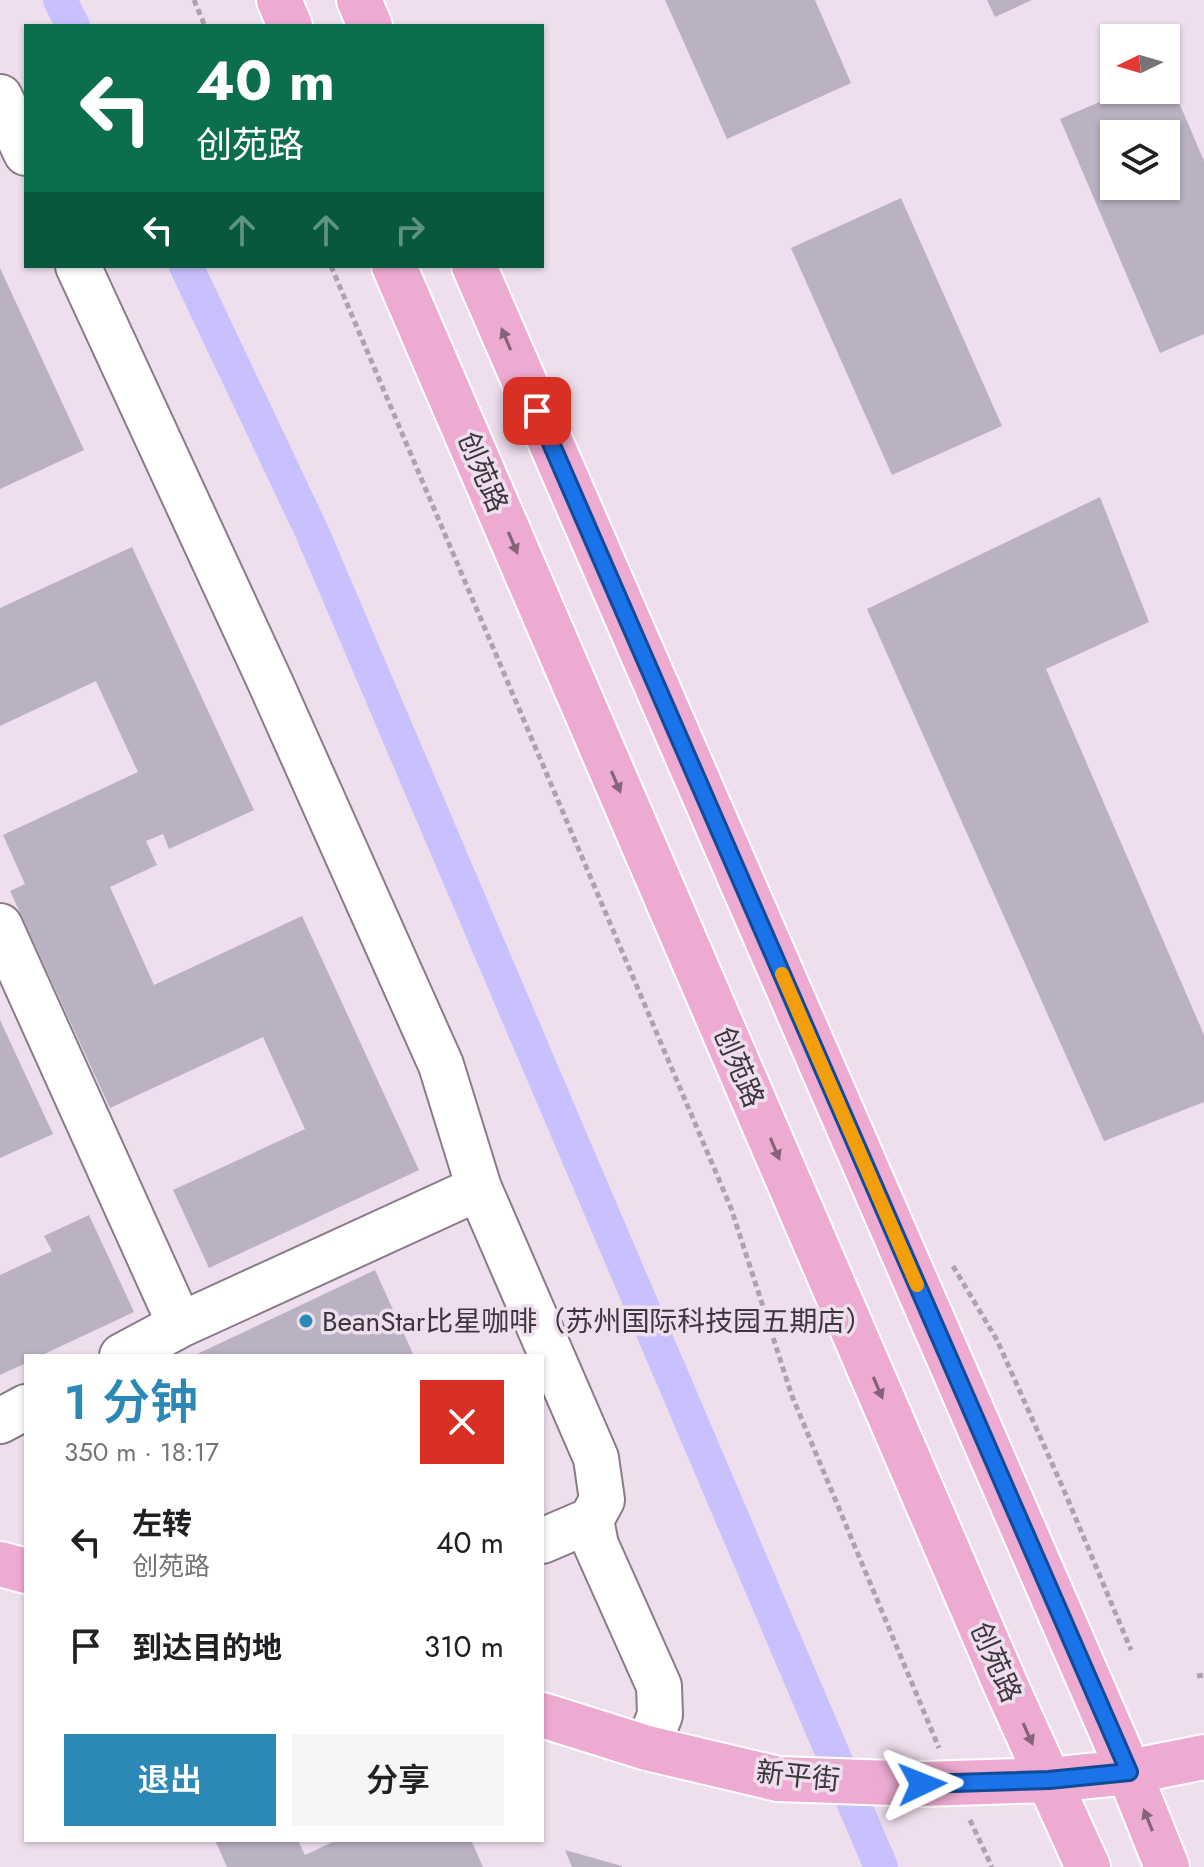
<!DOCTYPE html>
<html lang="zh">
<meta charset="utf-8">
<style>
:root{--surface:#fff;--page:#f6f6f6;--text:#202124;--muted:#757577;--accent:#2c89b5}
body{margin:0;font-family:Jost,"Noto Sans SC",sans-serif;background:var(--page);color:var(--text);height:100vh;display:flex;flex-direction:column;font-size:30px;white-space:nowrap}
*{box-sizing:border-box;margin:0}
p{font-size:26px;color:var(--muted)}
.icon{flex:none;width:44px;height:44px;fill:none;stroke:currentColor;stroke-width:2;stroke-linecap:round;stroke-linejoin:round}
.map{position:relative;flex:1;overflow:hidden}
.drawer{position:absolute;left:24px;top:1354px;width:520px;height:488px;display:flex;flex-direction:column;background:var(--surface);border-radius:0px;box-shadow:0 2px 6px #0004}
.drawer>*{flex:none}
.hud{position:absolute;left:24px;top:24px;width:520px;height:244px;border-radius:0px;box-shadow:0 2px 6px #0004;background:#0b6e4f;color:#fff;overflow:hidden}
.needle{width:52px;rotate:265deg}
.tools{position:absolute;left:1100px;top:24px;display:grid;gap:16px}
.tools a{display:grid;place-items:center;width:80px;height:80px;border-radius:0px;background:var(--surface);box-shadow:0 2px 6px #0004;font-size:40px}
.pin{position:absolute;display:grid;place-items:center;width:68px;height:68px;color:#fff;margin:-34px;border-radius:16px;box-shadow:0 4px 12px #0006}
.me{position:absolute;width:88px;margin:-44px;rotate:88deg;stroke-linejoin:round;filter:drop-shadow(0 0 6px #0008)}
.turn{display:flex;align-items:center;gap:28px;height:168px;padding:0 40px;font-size:36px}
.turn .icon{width:104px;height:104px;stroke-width:2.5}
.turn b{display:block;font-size:56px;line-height:68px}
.lanes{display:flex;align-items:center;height:76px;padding:0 40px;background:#0003;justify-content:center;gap:40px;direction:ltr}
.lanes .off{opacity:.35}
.round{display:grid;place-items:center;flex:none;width:84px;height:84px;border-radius:0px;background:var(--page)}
.head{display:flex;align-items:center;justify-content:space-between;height:136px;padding:0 40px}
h1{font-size:48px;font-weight:600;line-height:60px;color:var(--accent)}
.primary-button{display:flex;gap:16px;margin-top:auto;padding:16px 40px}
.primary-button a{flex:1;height:92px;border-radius:0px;background:var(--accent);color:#fff;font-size:32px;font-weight:600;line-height:92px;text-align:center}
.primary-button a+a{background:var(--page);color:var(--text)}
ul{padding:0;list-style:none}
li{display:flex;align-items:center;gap:24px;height:104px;padding:0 40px}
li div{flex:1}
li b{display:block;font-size:30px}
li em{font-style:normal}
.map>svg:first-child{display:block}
</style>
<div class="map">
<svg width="1204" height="1867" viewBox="0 0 1204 1867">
<rect width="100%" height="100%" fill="#efdfee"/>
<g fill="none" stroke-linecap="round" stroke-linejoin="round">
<!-- canal -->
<path stroke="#c9c1fd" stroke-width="34" d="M 60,0 L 73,26
M 186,266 L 312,532 L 881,1867"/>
</g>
<!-- building -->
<path fill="#bab1c2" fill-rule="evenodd" d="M 665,0 L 815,0 L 851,83 L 727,139 Z
M 987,0 L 1032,0 L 995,17 Z
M 1166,72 L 1204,161 L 1204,334 L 1160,353 L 1060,119 L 1127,90 L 1166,90 ZM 1114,134 L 1166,134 L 1166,186 L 1114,186 Z
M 901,198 L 1002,426 L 892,475 L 791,248 Z
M 0,268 L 84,450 L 0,489 Z
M 1100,497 L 1149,622 L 1046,669 L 1204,1035 L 1204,1102 L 1104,1141 L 867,609 Z
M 132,547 L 254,810 L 169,849 L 163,834 L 146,841 L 157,865 L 110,887 L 154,985 L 302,916 L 419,1170 L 209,1268 L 173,1190 L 305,1129 L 263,1037 L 110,1108 L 10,891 L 25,884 L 3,835 L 138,772 L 96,681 L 0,726 L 0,608 Z
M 0,1020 L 53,1134 L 0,1158 Z
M 89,1215 L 134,1312 L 40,1356 L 26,1356 L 26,1363 L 0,1375 L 0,1275 L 52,1251 L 44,1236 Z
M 375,1270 L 414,1356 L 193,1356 Z
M 215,1840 L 298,1840 L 305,1855 L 337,1840 L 471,1840 L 483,1867 L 227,1867 Z
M 565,1850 L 622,1866 L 622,1867 L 572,1867 Z"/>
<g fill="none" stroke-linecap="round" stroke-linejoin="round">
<!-- minor casing -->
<g stroke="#897b88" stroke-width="48">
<path id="minor" d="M 0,97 L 26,153
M 78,266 L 271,684 L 441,1065 L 479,1188 L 596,1458 L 602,1500 L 591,1520 L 596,1545 L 659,1686 L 660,1715 L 647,1748
M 0,926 L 180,1325
M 122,1356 L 180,1325 L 479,1188
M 0,1421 L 26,1407
M 542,1541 L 591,1520"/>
</g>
<!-- major casing -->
<g stroke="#fff" stroke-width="48">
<path id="major" d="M 279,0 L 290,26
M 359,0 L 370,26
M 394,266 L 1007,1688 L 1088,1867
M 474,266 L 1129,1772 L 1167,1867
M 0,1564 L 26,1571
M 542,1715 L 647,1748 L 778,1779 L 922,1784 L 1049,1780 L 1129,1772 L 1204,1757"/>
</g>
<!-- path -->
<path stroke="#aea2ad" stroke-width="5" stroke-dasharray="6 4" stroke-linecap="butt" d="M 194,0 L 205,26
M 331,266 L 731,1208 L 792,1396 L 939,1748
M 953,1266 L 997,1340 L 1063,1488 L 1131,1650
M 1197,1676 L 1204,1675
M 970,1820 L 992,1867"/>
<!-- minor -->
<use href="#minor" stroke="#fff" stroke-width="44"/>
<!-- major -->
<use href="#major" stroke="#eeabd1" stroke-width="44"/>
</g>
<!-- one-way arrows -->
<defs><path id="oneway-solid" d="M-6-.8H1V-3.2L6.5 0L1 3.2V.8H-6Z" transform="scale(2)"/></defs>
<g fill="#846578">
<use href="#oneway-solid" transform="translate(506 339) rotate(-113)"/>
<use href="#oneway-solid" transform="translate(513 543) rotate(67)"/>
<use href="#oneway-solid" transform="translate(616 782) rotate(67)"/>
<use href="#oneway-solid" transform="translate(775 1149) rotate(67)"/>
<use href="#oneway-solid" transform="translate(878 1388) rotate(67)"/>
<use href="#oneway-solid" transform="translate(1028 1734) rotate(66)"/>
<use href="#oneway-solid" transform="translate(1148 1820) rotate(-112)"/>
</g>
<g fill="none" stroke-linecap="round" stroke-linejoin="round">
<!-- route casing -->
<g stroke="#114b97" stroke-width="20">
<path id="route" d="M 537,411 L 1129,1772 L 1049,1780 L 922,1784"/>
</g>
<!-- route -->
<use href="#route" stroke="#1a73e8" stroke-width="14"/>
<!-- slow -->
<path stroke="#f59e0b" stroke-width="14" d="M 782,974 L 917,1285"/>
</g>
<!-- markers -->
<circle fill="#2c89b5" stroke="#efdfee" stroke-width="3" cx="306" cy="1321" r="8"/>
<g text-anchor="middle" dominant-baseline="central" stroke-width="7" stroke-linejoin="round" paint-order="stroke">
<!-- street labels -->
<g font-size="28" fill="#3d373d" stroke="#efdfee">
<text transform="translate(483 472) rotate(67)">创苑路</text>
<text transform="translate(739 1067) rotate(67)">创苑路</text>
<text transform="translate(996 1662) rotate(66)">创苑路</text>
<text transform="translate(798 1776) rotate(6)">新平街</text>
</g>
<!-- poi labels -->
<g font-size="28" fill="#3d373d" stroke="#efdfee" text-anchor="start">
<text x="322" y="1321">BeanStar比星咖啡（苏州国际科技园五期店）</text>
</g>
</g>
</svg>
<div class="tools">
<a><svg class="needle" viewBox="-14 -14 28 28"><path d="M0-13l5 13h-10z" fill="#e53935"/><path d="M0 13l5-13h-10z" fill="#757577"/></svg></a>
<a><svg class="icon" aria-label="layers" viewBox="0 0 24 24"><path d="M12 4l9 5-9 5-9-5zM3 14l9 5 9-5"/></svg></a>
</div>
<div class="pin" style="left:537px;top:411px;background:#d93025"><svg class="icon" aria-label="arrive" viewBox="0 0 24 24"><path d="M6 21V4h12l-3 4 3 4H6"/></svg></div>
<svg class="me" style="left:922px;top:1784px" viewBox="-20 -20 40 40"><path d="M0-17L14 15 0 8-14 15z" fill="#1a73e8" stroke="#fff" stroke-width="4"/></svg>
<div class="hud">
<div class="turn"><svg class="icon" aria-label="left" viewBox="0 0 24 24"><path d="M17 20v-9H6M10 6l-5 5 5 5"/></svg><div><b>40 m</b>创苑路</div></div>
<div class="lanes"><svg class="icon" aria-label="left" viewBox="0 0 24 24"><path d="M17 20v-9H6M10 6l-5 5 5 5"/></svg><svg class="icon off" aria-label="ahead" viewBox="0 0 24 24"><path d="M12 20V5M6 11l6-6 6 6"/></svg><svg class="icon off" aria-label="ahead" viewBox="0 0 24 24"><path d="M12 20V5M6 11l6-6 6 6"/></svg><svg class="icon off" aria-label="right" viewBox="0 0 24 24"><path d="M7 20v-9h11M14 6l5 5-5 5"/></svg></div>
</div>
<section class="drawer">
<div class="head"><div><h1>1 分钟</h1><p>350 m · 18:17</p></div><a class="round" style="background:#d93025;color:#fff"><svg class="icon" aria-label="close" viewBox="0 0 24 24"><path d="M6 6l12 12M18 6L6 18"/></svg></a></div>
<ul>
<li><svg class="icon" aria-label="left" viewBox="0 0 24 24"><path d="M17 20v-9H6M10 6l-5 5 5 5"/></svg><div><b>左转</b><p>创苑路</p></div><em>40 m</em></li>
<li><svg class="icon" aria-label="arrive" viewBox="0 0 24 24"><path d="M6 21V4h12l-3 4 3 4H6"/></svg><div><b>到达目的地</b></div><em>310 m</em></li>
</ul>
<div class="primary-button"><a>退出</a><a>分享</a></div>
</section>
</div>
